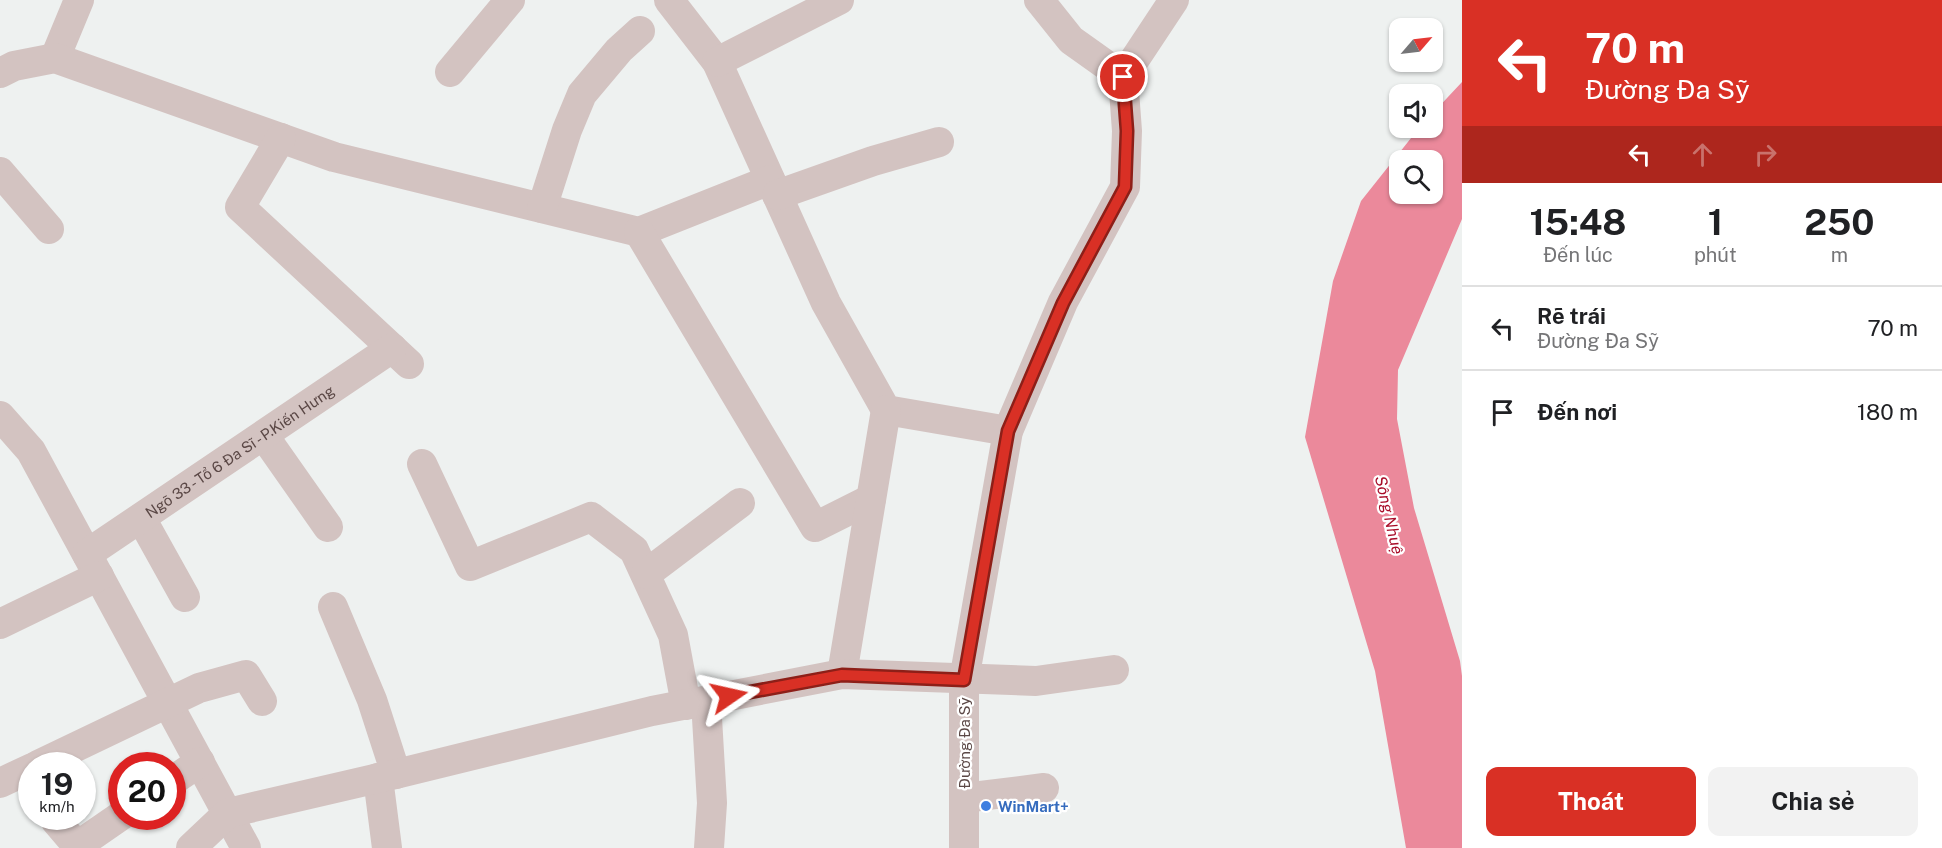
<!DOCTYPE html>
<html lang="vi">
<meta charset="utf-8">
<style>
:root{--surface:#fff;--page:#f2f2f2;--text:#202124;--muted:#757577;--line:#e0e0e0;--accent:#d93025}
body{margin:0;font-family:"Public Sans",sans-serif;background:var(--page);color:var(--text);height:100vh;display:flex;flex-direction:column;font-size:22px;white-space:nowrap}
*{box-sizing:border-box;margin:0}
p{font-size:20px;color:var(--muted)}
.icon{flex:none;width:33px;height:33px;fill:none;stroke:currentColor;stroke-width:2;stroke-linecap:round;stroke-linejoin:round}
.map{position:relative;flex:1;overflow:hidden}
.sheet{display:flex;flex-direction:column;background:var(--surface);width:480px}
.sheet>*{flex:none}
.guide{background:#d93025;color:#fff;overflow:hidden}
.needle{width:39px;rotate:62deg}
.fabs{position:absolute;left:1389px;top:18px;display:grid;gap:12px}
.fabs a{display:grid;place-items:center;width:54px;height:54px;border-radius:12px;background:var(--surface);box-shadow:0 2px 4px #0004;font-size:30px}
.speed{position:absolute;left:18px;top:752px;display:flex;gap:12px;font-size:30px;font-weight:700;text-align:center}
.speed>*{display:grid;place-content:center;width:78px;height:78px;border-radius:50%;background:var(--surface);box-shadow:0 2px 4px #0004;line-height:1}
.speed small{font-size:15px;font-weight:400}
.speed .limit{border:9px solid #d22;background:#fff;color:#111}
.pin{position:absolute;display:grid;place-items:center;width:51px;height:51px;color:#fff;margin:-26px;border:3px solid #fff;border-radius:50%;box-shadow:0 2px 6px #0007}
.me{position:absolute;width:66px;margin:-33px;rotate:79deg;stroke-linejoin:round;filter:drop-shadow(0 0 4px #0008)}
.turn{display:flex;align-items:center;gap:21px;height:126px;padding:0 24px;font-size:27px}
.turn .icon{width:78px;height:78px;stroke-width:2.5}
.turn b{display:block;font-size:42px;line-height:51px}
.lanes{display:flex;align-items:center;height:57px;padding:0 24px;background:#0003;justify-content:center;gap:30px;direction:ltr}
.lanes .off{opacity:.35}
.eta{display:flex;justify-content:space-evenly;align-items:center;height:102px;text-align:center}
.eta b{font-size:36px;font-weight:700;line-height:42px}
.action{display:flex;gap:12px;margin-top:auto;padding:12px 24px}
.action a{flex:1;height:69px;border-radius:12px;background:var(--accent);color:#fff;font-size:24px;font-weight:700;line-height:69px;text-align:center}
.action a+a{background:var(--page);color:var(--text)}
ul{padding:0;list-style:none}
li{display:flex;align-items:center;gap:18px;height:84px;padding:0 24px;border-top:2px solid var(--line)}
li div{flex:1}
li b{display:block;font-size:22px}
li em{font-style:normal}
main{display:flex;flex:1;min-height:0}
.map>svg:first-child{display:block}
</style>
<main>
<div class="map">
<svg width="1462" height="848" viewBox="0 0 1462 848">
<rect width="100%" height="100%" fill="#eef1f0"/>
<!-- water -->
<path fill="#eb899b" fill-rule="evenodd" d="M 1462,82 L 1462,219 L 1398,370 L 1397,419 L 1414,508 L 1460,661 L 1462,676 L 1462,848 L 1406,848 L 1375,671 L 1305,437 L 1333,281 L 1361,201 L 1419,128 L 1432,128 L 1433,113 ZM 1400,160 L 1432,160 L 1432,194 L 1400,194 Z"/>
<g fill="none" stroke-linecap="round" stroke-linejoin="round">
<!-- minor -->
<g stroke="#d3c3c1" stroke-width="30">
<path d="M 669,0 L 717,62 L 826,303 L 886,410 L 1008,431"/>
<path d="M 1039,0 L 1071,40 L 1123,77"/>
<path d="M 55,58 L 79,0"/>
<path d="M 717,62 L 839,0"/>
<path d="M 450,72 L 510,0"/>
<path d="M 0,73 L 14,66 L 55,58 L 334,157 L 639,232 L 770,180"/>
<path d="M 281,138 L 240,207 L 409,364"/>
<path d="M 0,172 L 49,229"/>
<path d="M 777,195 L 873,161 L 939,142"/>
<path d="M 542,208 L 567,130 L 582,94 L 619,50 L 640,31"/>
<path d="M 639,232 L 815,527 L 871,499"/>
<path d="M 0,416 L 31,451 L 246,848"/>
<path d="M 264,436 L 328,527"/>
<path d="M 422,464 L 470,566 L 591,517 L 634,550 L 673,635 L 686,705"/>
<path d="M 141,518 L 185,597"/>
<path id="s1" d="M 87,554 L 392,348"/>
<path d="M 646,574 L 740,503"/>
<path d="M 333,607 L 372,700 L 396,774"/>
<path d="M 0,624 L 99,576"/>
<path d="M 842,674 L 886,410"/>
<path d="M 706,701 L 712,803 L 709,848"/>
<path d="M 38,765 L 199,688 L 246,675 L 262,701"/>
<path d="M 378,778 L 387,848"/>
<path d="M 172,781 L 200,762"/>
<path d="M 0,783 L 32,768"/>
<path d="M 964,798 L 1044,788"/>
<path d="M 56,821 L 79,848"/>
<path d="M 77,846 L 122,815"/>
<path d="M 191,848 L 228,813 L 396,774 L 652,711 L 842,674 L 1036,681 L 1114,670"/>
<path d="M 964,848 L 964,680 L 1008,431 L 1063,302 L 1125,187 L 1127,131 L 1123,77 L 1174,0"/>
</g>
</g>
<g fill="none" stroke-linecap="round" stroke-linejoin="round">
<!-- route casing -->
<g stroke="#8d1f18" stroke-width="15">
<path id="route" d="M 729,696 L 842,675 L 964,680 L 1008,431 L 1063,303 L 1125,187 L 1127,131 L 1123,77"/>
</g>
<!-- route -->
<use href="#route" stroke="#d93025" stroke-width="10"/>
</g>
<!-- markers -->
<circle fill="#3f7fe0" stroke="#fff" stroke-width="2" cx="986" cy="806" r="6"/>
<g text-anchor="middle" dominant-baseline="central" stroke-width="4.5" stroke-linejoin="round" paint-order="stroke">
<!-- street labels -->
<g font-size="15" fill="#5b4846" stroke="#fff">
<text stroke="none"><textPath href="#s1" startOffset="184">Ngõ 33 - Tổ 6 Đa Sĩ - P.Kiến Hưng</textPath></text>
<text transform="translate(964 743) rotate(-90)">Đường Đa Sỹ</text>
</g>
<!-- shop labels -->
<g font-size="15" font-weight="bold" fill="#366cbe" stroke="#fff" text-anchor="start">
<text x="998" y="806">WinMart+</text>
</g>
<!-- water labels -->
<g font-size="16" font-style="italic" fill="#a80d29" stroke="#fff">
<text transform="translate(1389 515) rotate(77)">Sông Nhuệ</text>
</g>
</g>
</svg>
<div class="fabs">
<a><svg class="needle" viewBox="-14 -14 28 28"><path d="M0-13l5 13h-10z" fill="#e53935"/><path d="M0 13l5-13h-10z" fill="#757577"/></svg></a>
<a><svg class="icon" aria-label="sound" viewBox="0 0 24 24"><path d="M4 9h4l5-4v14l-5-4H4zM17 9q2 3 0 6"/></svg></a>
<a><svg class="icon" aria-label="search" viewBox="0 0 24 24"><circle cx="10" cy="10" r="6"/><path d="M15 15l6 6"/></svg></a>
</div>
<div class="speed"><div>19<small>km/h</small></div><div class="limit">20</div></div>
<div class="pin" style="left:1123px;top:77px;background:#d93025"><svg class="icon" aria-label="arrive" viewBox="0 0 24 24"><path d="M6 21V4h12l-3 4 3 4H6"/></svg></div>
<svg class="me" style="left:729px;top:696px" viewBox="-20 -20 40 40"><path d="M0-17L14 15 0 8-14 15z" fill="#d93025" stroke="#fff" stroke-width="4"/></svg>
</div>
<section class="sheet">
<div class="guide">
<div class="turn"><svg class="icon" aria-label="left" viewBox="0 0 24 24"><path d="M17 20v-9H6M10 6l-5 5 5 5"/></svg><div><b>70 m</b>Đường Đa Sỹ</div></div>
<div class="lanes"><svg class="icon" aria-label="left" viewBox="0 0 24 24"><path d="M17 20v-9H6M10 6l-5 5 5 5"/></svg><svg class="icon off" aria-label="ahead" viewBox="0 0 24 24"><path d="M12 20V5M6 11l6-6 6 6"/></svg><svg class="icon off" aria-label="right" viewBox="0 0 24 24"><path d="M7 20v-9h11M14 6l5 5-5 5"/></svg></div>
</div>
<div class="eta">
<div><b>15:48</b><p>Đến lúc</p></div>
<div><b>1</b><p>phút</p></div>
<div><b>250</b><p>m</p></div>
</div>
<ul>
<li><svg class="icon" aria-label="left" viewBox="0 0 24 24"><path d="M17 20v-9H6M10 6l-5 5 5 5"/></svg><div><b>Rẽ trái</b><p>Đường Đa Sỹ</p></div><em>70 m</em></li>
<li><svg class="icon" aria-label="arrive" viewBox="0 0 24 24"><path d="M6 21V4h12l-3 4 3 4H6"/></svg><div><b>Đến nơi</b></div><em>180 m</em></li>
</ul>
<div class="action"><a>Thoát</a><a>Chia sẻ</a></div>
</section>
</main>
